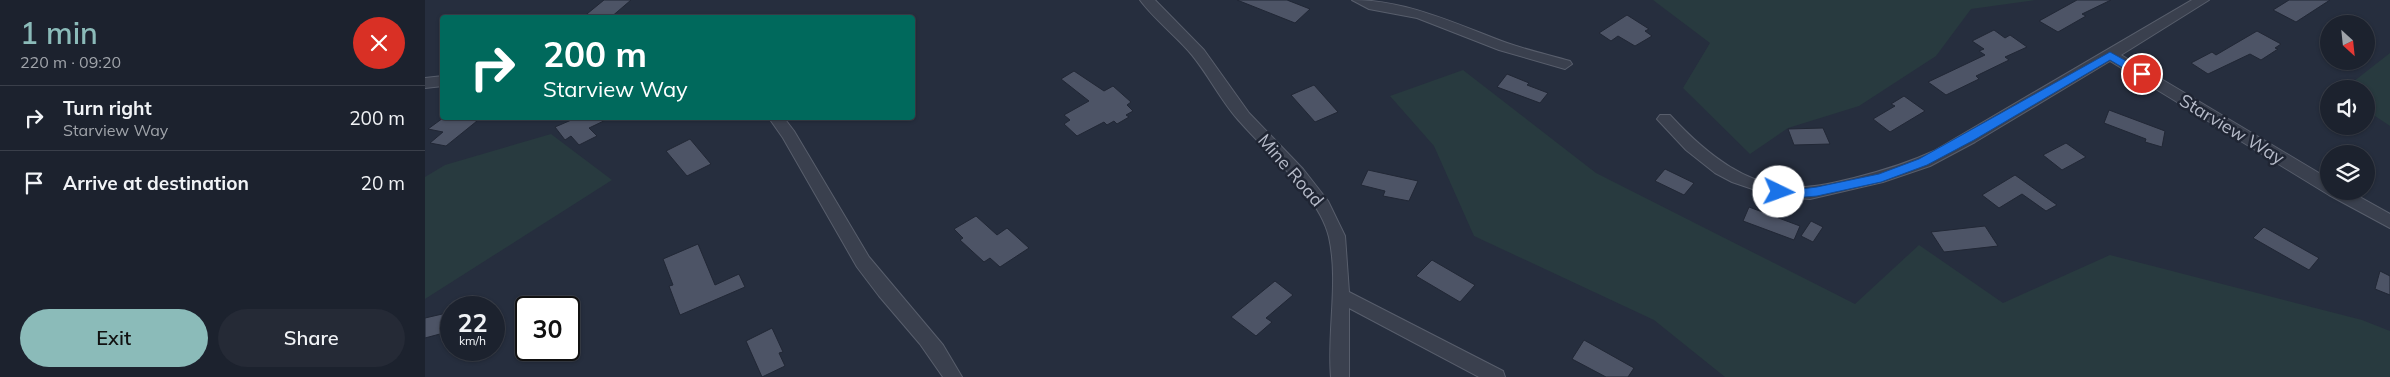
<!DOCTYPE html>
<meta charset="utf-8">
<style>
:root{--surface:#1c222e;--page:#252a36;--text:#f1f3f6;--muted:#a0a4aa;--line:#3a3f4a;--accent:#8bbbb9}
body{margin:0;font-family:Mulish,sans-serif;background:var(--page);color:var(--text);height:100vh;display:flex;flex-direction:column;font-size:19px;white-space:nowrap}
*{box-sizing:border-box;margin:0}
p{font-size:16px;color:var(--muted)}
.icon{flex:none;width:28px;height:28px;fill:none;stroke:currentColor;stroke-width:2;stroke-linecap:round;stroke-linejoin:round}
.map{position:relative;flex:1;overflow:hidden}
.sheet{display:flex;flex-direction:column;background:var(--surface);width:425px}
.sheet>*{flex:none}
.banner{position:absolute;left:15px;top:15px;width:475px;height:105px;border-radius:5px;box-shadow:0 1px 4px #0004,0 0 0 1px var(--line);background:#00695c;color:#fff;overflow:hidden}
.needle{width:32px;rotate:153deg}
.buttons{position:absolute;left:1895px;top:15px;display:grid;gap:10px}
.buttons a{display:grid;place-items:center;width:55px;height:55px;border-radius:50%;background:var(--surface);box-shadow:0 1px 4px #0004,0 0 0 1px var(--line);font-size:25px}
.speed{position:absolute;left:15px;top:296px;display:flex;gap:10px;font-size:25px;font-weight:700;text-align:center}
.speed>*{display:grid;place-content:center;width:65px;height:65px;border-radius:50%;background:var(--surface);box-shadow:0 1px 4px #0004,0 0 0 1px var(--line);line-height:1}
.speed small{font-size:12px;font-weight:400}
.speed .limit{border:2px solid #111;border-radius:8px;background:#fff;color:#111}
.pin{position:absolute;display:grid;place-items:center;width:42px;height:42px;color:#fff;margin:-21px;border:2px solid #fff;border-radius:50%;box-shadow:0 1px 5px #0007}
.me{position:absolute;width:55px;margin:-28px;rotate:93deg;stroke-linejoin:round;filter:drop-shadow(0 0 4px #0008)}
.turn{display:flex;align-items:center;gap:18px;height:105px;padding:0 20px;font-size:22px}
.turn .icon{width:65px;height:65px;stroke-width:2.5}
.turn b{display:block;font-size:35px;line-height:42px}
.round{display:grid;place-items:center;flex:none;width:52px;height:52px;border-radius:26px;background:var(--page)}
.headline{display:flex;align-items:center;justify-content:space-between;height:85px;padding:0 20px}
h1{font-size:30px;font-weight:600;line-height:38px;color:var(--accent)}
.button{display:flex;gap:10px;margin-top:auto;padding:10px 20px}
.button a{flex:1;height:58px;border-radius:30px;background:var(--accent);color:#111;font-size:20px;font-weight:600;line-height:58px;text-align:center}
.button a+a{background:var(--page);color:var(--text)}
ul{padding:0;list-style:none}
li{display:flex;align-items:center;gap:15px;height:65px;padding:0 20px;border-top:1px solid var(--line)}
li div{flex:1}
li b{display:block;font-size:19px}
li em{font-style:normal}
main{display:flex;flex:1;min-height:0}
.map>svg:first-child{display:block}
</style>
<main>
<section class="sheet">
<div class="headline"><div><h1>1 min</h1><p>220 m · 09:20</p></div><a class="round" style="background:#d93025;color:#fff"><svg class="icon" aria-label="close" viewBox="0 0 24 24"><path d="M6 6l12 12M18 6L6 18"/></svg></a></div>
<ul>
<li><svg class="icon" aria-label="right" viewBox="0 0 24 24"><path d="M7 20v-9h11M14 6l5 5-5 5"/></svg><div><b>Turn right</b><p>Starview Way</p></div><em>200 m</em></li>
<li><svg class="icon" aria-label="arrive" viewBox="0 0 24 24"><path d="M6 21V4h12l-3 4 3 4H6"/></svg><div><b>Arrive at destination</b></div><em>20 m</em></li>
</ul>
<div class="button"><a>Exit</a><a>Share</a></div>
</section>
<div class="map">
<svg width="1965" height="377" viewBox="0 0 1965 377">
<rect width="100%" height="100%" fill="#262e3e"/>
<!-- green -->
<path fill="#283a3f" d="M 1228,0 L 1610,0 L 1546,9 L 1511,56 L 1434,106 L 1363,128 L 1325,154 L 1258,88 L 1285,43 Z
M 1965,53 L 1965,126 L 1941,110 L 1941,89 L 1919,89 Z
M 1038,70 L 1171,173 L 1430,304 L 1494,245 L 1578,303 L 1685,255 L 1937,320 L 1965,331 L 1965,377 L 1300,377 L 1229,320 L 1049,236 L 1009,146 L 965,96 Z
M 126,134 L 187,180 L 0,299 L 0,177 L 20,165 Z"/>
<!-- building -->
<path fill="#4d5466" stroke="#212735" d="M 179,0 L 206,0 L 185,18 L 157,18 Z
M 812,0 L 862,0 L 885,9 L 870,23 Z
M 1652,0 L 1686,0 L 1657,14 L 1661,16 L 1633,32 L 1614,21 Z
M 1864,0 L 1905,0 L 1871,22 L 1848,10 Z
M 1202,15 L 1224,29 L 1220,31 L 1227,36 L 1210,46 L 1193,36 L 1186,41 L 1174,33 Z
M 1569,30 L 1580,38 L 1585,35 L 1602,47 L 1580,57 L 1584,60 L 1551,76 L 1554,79 L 1521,95 L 1503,82 L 1560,55 L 1554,51 L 1559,49 L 1547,41 Z
M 1832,31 L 1856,44 L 1850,48 L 1853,49 L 1836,60 L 1825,54 L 1783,74 L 1766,63 L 1787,52 L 1791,55 Z
M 649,71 L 679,91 L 688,86 L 706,102 L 702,105 L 708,111 L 701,115 L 704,117 L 692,124 L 689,121 L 682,125 L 679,122 L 652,136 L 639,124 L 645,120 L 639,115 L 664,101 L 636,79 Z
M 1082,74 L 1104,83 L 1102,85 L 1123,93 L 1115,103 L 1072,87 Z
M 889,85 L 913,112 L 890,122 L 866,95 Z
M 1479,96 L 1500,111 L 1465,132 L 1448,119 L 1470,106 L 1466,104 Z
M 1684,110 L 1740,131 L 1737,147 L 1720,142 L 1721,139 L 1679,123 Z
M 18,118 L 37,118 L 52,121 L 21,146 L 5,143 L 18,132 L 3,129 Z
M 151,118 L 185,118 L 164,128 L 172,136 L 154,145 L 146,136 L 140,140 L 130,127 Z
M 1398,128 L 1405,144 L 1369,145 L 1363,129 Z
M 265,139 L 286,164 L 262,176 L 241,151 Z
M 1641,143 L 1661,157 L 1637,170 L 1618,155 Z
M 1240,169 L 1269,183 L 1259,195 L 1230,181 Z
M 943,170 L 993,181 L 984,201 L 958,196 L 960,191 L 936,185 Z
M 1590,175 L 1632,205 L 1621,211 L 1597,194 L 1574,208 L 1557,195 Z
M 1324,207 L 1375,226 L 1369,240 L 1318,221 Z
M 551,216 L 572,235 L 582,228 L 604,248 L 575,267 L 565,258 L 559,262 L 535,240 L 538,238 L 529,229 Z
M 1386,221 L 1398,227 L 1388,242 L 1376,236 Z
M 1560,226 L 1573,246 L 1519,252 L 1506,232 Z
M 1839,227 L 1894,258 L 1884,270 L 1828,238 Z
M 273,244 L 290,285 L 314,274 L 320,287 L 255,315 L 244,286 L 248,285 L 238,259 Z
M 1007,260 L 1050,285 L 1035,302 L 991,276 Z
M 1955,271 L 1965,276 L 1965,295 L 1950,289 Z
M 850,281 L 868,295 L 841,318 L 847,322 L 831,336 L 806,317 Z
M 26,312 L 26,331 L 0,338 L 0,318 Z
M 347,328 L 358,352 L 354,353 L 360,366 L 337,377 L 321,341 Z
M 1159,340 L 1209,368 L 1203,377 L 1181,377 L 1147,359 Z"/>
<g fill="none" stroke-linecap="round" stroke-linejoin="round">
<!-- minor casing -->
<g stroke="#585e6c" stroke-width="2">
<path id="minor" d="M 715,0 L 730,0 L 779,50 L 824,113 L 878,169 L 903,201 L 920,236 L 924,292 L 1078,371 L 1080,377 L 1054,377 L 924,308 L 924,377 L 906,377 C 902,331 914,282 904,237 C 894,195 844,155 816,123 C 797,103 785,77 767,55 C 752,37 728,18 715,0 Z
M 927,0 C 982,0 1031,24 1082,43 C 1102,50 1124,55 1145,61 L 1147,64 L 1140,69 L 1074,50 L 992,18 L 944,9 Z
M 1767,0 L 1784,0 L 1696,55 L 1904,179 L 1904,191 L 1924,191 L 1965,214 L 1965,228 L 1904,195 L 1685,61 L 1550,142 L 1505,166 L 1458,182 L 1385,199 L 1348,196 L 1307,182 L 1290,173 L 1261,150 L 1232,119 L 1235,115 L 1245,115 C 1280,153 1325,191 1380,187 C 1396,186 1413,182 1429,178 C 1457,171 1483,163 1509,151 Z
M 18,76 L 18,86 L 0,88 L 0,78 Z
M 344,118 L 359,118 L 369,131 L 444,257 L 518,345 L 537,377 L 518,377 L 495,344 L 454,296 L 432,267 L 358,138 Z"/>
</g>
<!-- minor -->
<use href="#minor" fill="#3a404e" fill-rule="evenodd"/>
</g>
<!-- route -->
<path fill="#1a73e8" stroke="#114b97" d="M 1685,52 L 1721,72 L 1721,77 L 1714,77 L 1685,60 L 1549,140 L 1502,165 L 1456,182 L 1392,196 L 1368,198 L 1350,195 L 1349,192 L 1354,187 L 1368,190 L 1392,187 L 1454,174 L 1494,159 Z"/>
<g text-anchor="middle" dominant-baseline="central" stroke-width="5" stroke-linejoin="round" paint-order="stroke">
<!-- street labels -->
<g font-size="18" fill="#b6bbc9" stroke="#1f2533">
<text transform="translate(1807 129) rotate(31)">Starview Way</text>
<text transform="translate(866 170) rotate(49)">Mine Road</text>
</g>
</g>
</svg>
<div class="buttons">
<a><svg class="needle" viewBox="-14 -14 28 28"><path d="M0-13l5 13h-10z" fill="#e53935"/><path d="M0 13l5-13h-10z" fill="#a0a4aa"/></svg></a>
<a><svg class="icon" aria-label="sound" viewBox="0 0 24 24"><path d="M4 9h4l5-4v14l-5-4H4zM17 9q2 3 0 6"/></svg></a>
<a><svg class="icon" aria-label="layers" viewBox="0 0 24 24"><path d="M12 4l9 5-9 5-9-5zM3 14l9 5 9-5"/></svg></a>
</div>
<div class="speed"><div>22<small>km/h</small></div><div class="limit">30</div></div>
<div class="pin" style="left:1717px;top:74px;background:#d93025"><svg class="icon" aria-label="arrive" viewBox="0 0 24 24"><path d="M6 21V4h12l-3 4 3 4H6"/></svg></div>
<svg class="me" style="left:1354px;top:192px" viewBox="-20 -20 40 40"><circle r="19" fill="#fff"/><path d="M0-13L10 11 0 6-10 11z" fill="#1a73e8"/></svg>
<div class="banner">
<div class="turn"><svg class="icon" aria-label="right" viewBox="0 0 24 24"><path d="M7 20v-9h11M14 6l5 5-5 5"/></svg><div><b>200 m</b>Starview Way</div></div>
</div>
</div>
</main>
